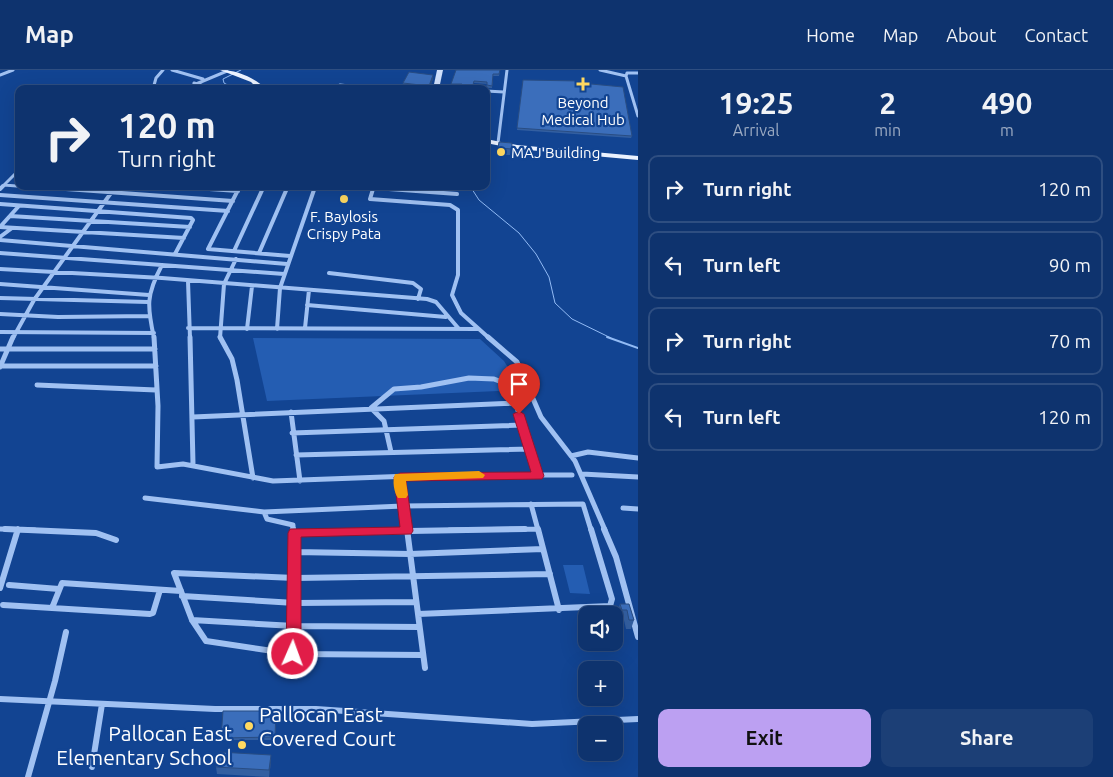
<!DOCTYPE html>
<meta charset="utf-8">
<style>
:root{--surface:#0e336e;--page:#1c3f76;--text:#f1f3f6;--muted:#9baac2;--line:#2e4e81;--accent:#bca0f2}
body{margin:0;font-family:Ubuntu,sans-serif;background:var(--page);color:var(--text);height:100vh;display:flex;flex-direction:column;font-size:19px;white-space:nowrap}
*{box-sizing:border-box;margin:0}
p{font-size:16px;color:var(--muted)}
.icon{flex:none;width:28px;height:28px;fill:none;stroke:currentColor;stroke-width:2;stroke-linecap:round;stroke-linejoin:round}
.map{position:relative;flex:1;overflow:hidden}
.details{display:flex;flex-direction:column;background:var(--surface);width:475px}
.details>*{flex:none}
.guide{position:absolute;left:15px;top:15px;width:475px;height:105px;border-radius:10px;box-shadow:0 5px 20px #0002,0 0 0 1px var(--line);background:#0e336e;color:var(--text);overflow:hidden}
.fabs{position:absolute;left:578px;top:536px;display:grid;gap:10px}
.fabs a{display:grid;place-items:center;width:45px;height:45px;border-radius:10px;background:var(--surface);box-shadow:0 5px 20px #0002,0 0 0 1px var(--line);font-size:25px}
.pin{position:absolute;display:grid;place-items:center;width:42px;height:42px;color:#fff;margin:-51px -21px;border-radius:50% 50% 50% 0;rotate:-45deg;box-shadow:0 0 5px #0007}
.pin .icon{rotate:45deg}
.me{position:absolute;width:55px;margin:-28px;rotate:2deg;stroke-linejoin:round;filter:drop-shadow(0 0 4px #0008)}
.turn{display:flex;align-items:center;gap:18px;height:105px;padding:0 20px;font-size:22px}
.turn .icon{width:65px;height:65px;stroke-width:2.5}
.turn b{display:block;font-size:35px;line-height:42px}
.eta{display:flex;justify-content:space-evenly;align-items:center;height:85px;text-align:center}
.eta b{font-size:30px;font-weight:700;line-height:35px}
.button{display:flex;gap:10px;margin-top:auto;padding:10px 20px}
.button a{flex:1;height:58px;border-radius:10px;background:var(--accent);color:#111;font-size:20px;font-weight:700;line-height:58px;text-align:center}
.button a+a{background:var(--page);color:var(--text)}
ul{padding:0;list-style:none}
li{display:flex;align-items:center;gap:15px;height:68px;margin:0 10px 8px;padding:0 10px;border:2px solid var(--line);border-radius:10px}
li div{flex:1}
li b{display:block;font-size:19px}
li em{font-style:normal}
header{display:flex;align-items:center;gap:30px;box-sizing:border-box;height:70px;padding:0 25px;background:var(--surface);border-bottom:1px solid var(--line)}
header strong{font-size:24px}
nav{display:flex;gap:28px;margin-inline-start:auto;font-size:18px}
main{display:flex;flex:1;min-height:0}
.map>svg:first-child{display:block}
</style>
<header>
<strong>Map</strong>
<nav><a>Home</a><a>Map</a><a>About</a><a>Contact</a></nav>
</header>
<main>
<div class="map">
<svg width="638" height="707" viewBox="0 0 638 707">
<rect width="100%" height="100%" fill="#124492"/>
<!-- green -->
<path fill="#245db2" d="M 253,268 L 480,269 L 504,291 L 522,320 L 267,331 Z
M 563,495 L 583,495 L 590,524 L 570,523 Z"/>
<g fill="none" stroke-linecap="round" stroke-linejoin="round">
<!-- stream-far1 -->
<path stroke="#92bbf5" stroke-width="1" d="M 235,19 L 224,13 L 223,9 L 241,0
M 470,116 L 479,130 L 519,163 L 536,184 L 549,207 L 555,233 L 572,249 L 611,268"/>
<!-- stream -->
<path stroke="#92bbf5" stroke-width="2" d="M 607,267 L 638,278"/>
<!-- minor-far3 -->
<path stroke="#a0c1f2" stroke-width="3" d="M 172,0 L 203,9
M 600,0 L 626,6
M 0,5 L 13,0
M 626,6 L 638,46
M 626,6 L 627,3 L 638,3
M 194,13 L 214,19
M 340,15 L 378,19
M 436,18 L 446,19
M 153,19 L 156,8 L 163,0
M 184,19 L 227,1
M 486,21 L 504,22
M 498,73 L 507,0
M 4,115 L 42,118
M 160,116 L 186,118
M 342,116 L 366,118
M 1,118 L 19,100
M 115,118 L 116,116"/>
<!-- minor-far2 -->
<path stroke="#a0c1f2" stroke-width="4" d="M 24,116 L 233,131
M 166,116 L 238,121
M 240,116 L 208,179 L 290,186
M 348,116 L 457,124
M 0,119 L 3,116
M 373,119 L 370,129 L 450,135 L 458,140 L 458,205 L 452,225 L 461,243 L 489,268
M 0,125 L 228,141
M 0,134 L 191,148 L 193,150 L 175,184
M 10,146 L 190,157
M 0,157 L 184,168
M 0,157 L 18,137
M 0,167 L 12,158
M 0,170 L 287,194
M 234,181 L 264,116
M 0,183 L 284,204
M 259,183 L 288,116
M 0,199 L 162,208 L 427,229 L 436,232 L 459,259
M 329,203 L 413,213 L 421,219 L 418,229
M 188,211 L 190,268
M 0,214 L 149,225
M 0,228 L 148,232
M 307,235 L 446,247
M 0,244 L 58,247 L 149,246
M 188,258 L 479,259
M 305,258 L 309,220
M 247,259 L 252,216
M 277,259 L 280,218 L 315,117
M 0,262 L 154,263
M 13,268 L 34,230 L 116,116
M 154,268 C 147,236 146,225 162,195
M 220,268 L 224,214 L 236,189"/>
<!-- minor-far1 -->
<path stroke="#a0c1f2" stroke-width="5" d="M 154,267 L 158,336 L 157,397 L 183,394 L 273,411 L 439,405 L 572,405
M 190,267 L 193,394
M 220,267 L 232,289 L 237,310 L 253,408
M 488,267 L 517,292 L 541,347 L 575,391 L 605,460
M 0,279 L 155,279
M 0,296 L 156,296
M 0,297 L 13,267
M 37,315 L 156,320
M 291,342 L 300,411
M 193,347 L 516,333
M 292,363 L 522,355
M 391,382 L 384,351 L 371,338 L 394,319 L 421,317 L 469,308 L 494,309 L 504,313 L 512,321 L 538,406
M 296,385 L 531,379
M 571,386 L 588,382 L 638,388
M 582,404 L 638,407
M 400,407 L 407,460
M 145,428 L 264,442 L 403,436 L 583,434 L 591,460
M 531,434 L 538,460
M 623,438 L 638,439
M 264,442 L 267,449 L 293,455 L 293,460
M 0,459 L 35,460
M 449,460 L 538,459"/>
<!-- minor -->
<path stroke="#a0c1f2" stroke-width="6" d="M 5,459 L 96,463 L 116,470
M 407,459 L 425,598
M 538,459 L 559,540
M 604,459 L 616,487 L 638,567
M 295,463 L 525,459
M 295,482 L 410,484 L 543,479
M 9,515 L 59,519
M 0,518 L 18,459
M 182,526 L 295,533 L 416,532
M 3,535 L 150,544 L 153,543 L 160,520
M 52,538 L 62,513 L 181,521
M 418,544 L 610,536 L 612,529 L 591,459
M 192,550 L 294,556 L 419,557
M 293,584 L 295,508 L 293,459
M 423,585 L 293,584 L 206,571 L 192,550 L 174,503 L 295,508 L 550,504
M 0,629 L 215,639 L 316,639 L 532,654 L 638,649
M 92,697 L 102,634
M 28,707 L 55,611 L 66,562"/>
<!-- secondary -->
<path fill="#cfe0fc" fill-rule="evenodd" d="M 437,0 L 443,0 L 439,19 L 433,19 Z"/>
<!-- primary -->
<path fill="#ebf2ff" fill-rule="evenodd" d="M 220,0 C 236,0 254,7 266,19 L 258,19 L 251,12 Z
M 486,69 L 517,75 L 638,86 L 638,90 L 517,79 L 486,73 Z"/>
</g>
<!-- wall -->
<path fill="#335fa1" d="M 500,0 L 499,6 L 493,6 L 492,18 L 486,18 L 487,14 L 474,13 L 462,16 L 451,16 L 451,14 Z
M 433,5 L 433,9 L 429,19 L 416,19 L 402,17 L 403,13 Z
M 523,10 L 591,14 L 632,66 L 631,68 L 517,60 Z
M 499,72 L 512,73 L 511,85 L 498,85 Z
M 620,534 L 629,534 L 634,550 L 631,559 L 626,559 L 624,550 L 619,550 L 617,544 Z
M 276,641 L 275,670 L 221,670 L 221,668 Z
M 271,685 L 271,692 L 269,707 L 217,704 L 216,697 Z"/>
<!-- shaded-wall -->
<path fill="#294d83" d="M 433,5 L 433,9 L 429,19 L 429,16 Z
M 271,685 L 271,692 L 269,707 L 269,700 Z"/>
<!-- building -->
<path fill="#3b6ebb" stroke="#294d83" d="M 456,0 L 500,0 L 499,4 L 493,4 L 492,16 L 487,15 L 487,12 L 474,11 L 472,19 L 461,19 L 462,14 L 451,14 Z
M 409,2 L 433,5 L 429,16 L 403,13 Z
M 523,10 L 579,11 L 591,11 L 591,14 L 623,17 L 632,66 L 517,58 Z
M 287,17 L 301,17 L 301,19 L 287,19 Z
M 499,72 L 512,73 L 512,79 L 498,78 Z
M 620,534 L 629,534 L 634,550 L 629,550 L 627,540 L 622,540 Z
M 223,641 L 276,641 L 275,667 L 221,668 Z
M 219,682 L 271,685 L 269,700 L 216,697 Z"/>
<!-- route -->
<path fill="#e11d48" stroke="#92132f" d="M 519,341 L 524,344 L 544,406 L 542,409 L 406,411 L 413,461 L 411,464 L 301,467 L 301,584 L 298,588 L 288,588 L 286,584 L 288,463 L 290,459 L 400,457 L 394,407 L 400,403 L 531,402 L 513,344 Z"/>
<!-- slow -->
<path fill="#f59e0b" d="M 479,401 L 485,405 L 483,408 L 406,411 L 408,425 L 406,428 L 398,428 C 394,423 392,410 395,404 Z"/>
<!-- markers -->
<g fill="#ffd961" stroke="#124492" stroke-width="2">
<path d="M580.5 6.5h5v5h5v5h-5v5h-5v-5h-5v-5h5z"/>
<circle cx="501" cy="82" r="5"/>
<circle cx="344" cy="129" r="5"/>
<circle cx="249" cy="656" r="5"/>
<circle cx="242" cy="675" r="5"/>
</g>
<g text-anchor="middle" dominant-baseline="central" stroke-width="4.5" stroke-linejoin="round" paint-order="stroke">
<!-- far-poi labels -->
<g font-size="15" fill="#fff" stroke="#124492">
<text x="583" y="32">Beyond<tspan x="583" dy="17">Medical Hub</tspan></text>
<text x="511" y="82" text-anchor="start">MAJ Building</text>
<text x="344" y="146">F. Baylosis<tspan x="344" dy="17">Crispy Pata</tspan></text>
</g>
<!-- near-poi labels -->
<g font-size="21" fill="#fff" stroke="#124492" text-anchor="start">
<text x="259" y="644">Pallocan East<tspan x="259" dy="24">Covered Court</tspan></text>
<text x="232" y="663" text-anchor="end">Pallocan East<tspan x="232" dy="24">Elementary School</tspan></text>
</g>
</g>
</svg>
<div class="fabs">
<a><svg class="icon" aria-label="sound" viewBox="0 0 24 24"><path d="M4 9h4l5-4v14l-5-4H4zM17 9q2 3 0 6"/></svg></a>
<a>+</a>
<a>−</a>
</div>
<div class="pin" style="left:519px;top:344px;background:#d93025"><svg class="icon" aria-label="arrive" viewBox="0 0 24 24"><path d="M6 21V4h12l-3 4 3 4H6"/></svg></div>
<svg class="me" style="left:293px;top:584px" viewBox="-20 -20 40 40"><circle r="17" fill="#e11d48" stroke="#fff" stroke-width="3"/><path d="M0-11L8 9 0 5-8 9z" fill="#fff"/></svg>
<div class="guide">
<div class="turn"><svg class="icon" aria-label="right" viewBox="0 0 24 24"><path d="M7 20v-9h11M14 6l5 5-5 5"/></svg><div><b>120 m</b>Turn right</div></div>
</div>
</div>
<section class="details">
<div class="eta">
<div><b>19:25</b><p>Arrival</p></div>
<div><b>2</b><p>min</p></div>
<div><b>490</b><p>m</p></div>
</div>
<ul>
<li><svg class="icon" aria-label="right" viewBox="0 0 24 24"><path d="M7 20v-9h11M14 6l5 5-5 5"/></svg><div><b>Turn right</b></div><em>120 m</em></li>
<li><svg class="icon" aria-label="left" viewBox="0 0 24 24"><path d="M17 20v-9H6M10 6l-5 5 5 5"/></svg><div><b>Turn left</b></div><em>90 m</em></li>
<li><svg class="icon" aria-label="right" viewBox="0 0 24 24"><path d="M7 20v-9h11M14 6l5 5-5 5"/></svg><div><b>Turn right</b></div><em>70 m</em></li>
<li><svg class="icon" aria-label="left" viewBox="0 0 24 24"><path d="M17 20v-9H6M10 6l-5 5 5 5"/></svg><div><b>Turn left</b></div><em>120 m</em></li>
</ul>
<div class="button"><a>Exit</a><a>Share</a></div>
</section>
</main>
